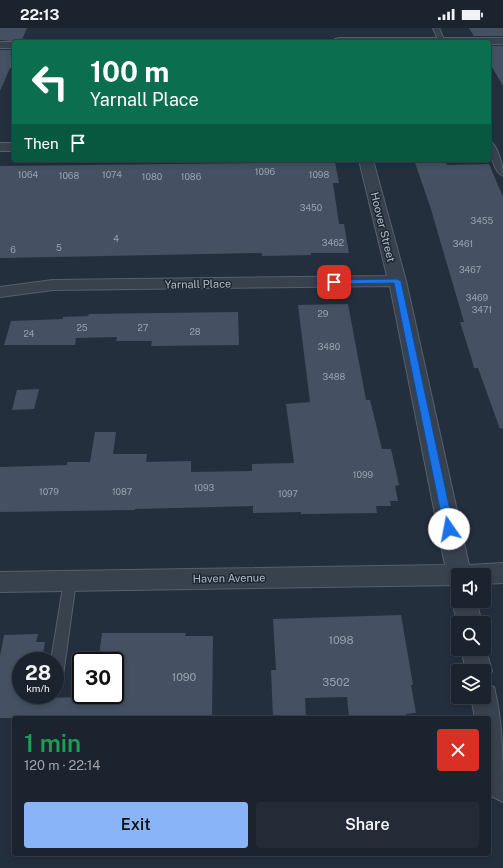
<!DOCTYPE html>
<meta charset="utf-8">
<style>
:root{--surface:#1b232e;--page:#242b36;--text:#f1f3f6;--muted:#a0a4aa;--line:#39404a;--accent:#8ab4f8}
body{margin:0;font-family:"Public Sans",sans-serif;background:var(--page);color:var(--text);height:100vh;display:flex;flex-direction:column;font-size:15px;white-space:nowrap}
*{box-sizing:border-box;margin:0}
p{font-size:13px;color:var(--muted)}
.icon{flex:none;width:22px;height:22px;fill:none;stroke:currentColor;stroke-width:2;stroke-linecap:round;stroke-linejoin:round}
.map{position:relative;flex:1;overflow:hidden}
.side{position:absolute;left:12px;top:688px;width:479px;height:140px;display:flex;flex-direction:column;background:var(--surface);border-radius:4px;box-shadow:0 2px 6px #0003,0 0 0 1px var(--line)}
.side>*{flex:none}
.banner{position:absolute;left:12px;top:12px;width:479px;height:122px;border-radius:4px;box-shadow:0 2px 6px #0003,0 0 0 1px var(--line);background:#0b6e4f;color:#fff;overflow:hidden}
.fabs{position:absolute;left:451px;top:540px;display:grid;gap:8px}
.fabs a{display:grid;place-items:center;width:40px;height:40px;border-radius:4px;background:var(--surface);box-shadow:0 2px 6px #0003,0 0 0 1px var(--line);font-size:20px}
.speed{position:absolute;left:12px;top:624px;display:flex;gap:8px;font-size:20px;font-weight:700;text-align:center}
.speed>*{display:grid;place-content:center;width:52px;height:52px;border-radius:50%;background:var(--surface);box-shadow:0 2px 6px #0003,0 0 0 1px var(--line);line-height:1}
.speed small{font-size:10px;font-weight:400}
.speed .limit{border:2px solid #111;border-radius:6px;background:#fff;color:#111}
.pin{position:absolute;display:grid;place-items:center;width:34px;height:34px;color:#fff;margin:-17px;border-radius:8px;box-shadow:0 2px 6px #0006}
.me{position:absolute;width:44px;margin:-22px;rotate:348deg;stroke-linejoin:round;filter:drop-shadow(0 0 3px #0008)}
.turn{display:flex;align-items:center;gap:14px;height:84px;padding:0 12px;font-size:18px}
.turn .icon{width:52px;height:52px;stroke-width:2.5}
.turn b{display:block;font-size:28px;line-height:34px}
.then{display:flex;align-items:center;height:38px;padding:0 12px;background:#0003;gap:8px;font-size:15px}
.round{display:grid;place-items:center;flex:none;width:42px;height:42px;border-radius:4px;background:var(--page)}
.summary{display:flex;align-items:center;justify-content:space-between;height:68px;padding:0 12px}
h1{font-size:24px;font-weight:600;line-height:30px;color:#1e9e55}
.action{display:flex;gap:8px;margin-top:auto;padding:8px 12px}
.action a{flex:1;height:46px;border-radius:4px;background:var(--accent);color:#111;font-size:16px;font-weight:600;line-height:46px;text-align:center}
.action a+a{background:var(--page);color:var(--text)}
.status{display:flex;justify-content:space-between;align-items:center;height:28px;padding:0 20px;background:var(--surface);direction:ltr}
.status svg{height:11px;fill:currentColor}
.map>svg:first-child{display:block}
</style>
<div class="status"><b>22:13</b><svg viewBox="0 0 49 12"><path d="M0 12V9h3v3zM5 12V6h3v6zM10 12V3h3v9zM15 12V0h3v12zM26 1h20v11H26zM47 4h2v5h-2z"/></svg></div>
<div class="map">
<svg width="503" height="840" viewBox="0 0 503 840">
<rect width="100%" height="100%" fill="#242f3e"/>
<!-- building -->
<path fill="#455162" d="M 0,0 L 27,0 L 21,14 L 0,12 Z
M 469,0 L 503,0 L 503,8 L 474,8 Z
M 489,18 L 503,18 L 503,58 L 489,34 Z
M 0,22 L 14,22 L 14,30 L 10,35 L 10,40 L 0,63 Z
M 414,132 L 445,132 L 447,137 L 489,136 L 503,169 L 503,400 L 500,401 L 478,340 L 474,340 L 472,332 L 460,294 L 464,294 L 430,178 Z
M 335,134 L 339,155 L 333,155 L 339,196 L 344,196 L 349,225 L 311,225 L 311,227 L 262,228 L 262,225 L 0,230 L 0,138 Z
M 348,276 L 366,372 L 370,372 L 382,421 L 391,421 L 399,457 L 395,458 L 398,473 L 390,473 L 391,478 L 376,478 L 377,485 L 301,486 L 301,484 L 253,485 L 253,478 L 135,481 L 135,482 L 0,484 L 0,439 L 67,437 L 67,434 L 90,434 L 95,404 L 116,404 L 113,426 L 147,426 L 146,434 L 191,433 L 191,444 L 252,443 L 252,436 L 294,435 L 286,376 L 310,374 L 298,277 Z
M 238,284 L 239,317 L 151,318 L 152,313 L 116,313 L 117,309 L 76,310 L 75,317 L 4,317 L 11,293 L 63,291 L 63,289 L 88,288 L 89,286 Z
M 39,361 L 34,381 L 12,382 L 17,362 Z
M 401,587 L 413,657 L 411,657 L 416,685 L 406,686 L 407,690 L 349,690 L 347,669 L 305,670 L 306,690 L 273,690 L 271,642 L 276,642 L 273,591 Z
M 102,605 L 186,605 L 185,608 L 213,608 L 212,690 L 0,690 L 0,628 L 4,607 L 38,606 L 36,614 L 45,614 L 42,633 L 21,633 L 21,667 L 44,667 L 43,670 L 85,669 L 85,667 L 115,667 L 115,633 L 89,633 L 90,628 L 99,628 Z"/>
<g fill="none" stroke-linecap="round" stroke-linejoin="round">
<!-- lane casing -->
<g stroke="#565f6c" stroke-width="2">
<path id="lane" d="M 433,0 L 439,0 L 445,14 L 439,14 Z
M 14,33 L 14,40 L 11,39 L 11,35 Z
M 489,113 C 498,116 503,139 503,148 C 494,145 489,122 489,113 Z
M 70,548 L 74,549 L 76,553 L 62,655 L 60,660 L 55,662 L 55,633 L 51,633 L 64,553 L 66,549 Z"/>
</g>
<!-- street casing -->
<g stroke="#565f6c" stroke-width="2">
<path id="street" d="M 339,10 L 503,10 L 503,16 L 489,16 L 489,14 L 334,14 L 335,11 Z
M 0,14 L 16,14 L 14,14 L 14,20 L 0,20 Z
M 0,115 L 14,115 L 14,123 L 0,123 Z
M 359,132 L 373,132 L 406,253 L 469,537 L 503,535 L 503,555 L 484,556 L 484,547 L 458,547 L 458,557 L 0,564 L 0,544 L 445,537 L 390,258 L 53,262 L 0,269 L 0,259 L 53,252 L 387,248 Z
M 458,564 L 458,573 L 476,573 L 482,595 L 458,595 L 458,598 L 452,573 L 455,565 Z
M 484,615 L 492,643 L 488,652 L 484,653 L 484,643 L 466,643 L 461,621 L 484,621 Z
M 484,655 L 494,659 C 503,694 503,736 503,774 L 493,769 L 489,760 L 489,690 L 475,690 L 471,669 L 484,669 Z"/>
</g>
<!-- lane -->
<use href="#lane" fill="#38414e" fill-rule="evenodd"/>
<!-- street -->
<use href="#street" fill="#38414e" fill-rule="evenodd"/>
</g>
<!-- route -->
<path fill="#1a73e8" stroke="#114b97" d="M 397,251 L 401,253 L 454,501 L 453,503 L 445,503 L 444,501 L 394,255 L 334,256 L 331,254 L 334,252 Z"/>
<g text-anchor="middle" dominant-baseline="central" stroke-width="3" stroke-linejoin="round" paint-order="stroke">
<!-- number labels -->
<g font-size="9" fill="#98a1af">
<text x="265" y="143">1096</text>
<text x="28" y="146">1064</text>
<text x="112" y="146">1074</text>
<text x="319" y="146">1098</text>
<text x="69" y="147">1068</text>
<text x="152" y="148">1080</text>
<text x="191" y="148">1086</text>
<text x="311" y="179">3450</text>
<text x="482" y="192">3455</text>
<text x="116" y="210">4</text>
<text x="333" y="214">3462</text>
<text x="463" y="215">3461</text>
<text x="59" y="219">5</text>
<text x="13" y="221">6</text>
<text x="470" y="241">3467</text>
<text x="477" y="269">3469</text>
<text x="482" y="281">3471</text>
<text x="323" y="285">29</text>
<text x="82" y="299">25</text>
<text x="143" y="299">27</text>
<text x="195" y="303">28</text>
<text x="29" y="305">24</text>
<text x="329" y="318">3480</text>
<text x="334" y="348">3488</text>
<text x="363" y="446">1099</text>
<text x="204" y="459">1093</text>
<text x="49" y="463">1079</text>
<text x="122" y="463">1087</text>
<text x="288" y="465">1097</text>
</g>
<!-- street labels -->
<g font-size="11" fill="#b4bcc9" stroke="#1d2633">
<text transform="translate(383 199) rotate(76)">Hoover Street</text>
<text transform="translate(198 256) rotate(-1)">Yarnall Place</text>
<text transform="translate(229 550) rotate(-1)">Haven Avenue</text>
</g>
<!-- near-number labels -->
<g font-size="11" fill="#98a1af">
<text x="341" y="612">1098</text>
<text x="184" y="649">1090</text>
<text x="336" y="654">3502</text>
</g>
</g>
</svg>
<div class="fabs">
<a><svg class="icon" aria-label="sound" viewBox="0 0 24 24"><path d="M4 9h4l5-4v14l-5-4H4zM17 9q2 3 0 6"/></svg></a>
<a><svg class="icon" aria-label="search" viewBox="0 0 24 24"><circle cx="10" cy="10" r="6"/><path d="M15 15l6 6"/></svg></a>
<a><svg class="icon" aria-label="layers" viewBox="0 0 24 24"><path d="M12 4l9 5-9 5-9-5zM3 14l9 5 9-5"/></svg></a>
</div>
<div class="speed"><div>28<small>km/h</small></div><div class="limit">30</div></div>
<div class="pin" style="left:334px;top:254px;background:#d93025"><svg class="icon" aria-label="arrive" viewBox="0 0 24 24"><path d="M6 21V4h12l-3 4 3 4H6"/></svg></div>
<svg class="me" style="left:449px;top:501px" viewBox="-20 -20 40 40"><circle r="19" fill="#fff"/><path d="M0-13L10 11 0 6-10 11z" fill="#1a73e8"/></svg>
<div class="banner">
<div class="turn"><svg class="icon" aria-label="left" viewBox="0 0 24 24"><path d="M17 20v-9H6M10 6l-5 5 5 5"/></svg><div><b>100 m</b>Yarnall Place</div></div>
<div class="then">Then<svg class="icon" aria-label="arrive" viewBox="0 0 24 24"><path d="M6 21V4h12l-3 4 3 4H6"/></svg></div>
</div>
<section class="side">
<div class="summary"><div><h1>1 min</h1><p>120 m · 22:14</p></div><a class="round" style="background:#d93025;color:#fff"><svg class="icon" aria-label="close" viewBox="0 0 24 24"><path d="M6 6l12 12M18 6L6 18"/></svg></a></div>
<div class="action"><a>Exit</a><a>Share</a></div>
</section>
</div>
